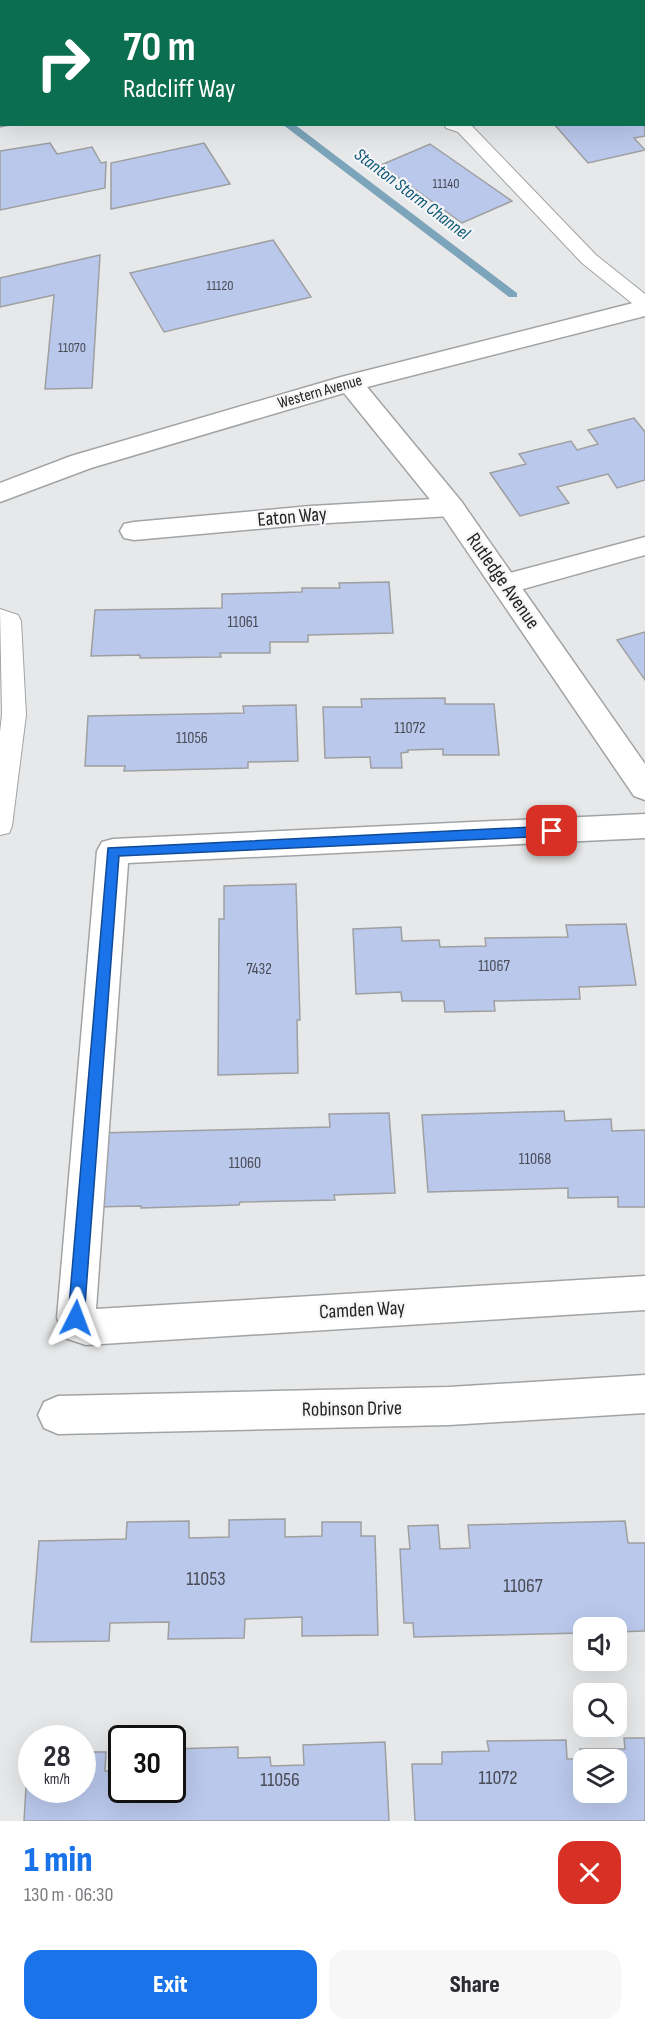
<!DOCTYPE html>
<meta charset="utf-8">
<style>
:root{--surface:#fff;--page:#f7f7f7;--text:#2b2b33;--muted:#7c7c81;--accent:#1a73e8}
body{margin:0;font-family:"Sofia Sans Condensed",sans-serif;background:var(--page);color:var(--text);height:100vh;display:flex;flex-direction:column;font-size:22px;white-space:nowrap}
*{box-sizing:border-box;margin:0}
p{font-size:20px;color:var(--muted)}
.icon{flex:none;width:33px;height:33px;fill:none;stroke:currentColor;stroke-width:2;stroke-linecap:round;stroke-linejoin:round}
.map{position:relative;height:1821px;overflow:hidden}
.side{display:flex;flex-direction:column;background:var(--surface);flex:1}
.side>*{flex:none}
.guide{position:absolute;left:0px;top:0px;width:645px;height:126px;box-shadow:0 6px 24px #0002;background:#0b6e4f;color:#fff;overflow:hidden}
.fabs{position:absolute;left:573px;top:1617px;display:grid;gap:12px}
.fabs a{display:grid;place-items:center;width:54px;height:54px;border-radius:12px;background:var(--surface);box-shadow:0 6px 24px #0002;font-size:30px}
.speed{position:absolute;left:18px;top:1725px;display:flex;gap:12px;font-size:30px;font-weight:700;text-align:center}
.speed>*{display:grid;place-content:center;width:78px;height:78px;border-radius:50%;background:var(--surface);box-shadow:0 6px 24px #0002;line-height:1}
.speed small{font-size:15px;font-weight:400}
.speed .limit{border:3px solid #111;border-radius:9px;background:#fff;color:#111}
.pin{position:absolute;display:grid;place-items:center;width:51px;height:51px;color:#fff;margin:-26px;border-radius:12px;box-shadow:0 3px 9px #0006}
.me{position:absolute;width:66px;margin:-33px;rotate:3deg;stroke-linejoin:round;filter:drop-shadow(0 0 4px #0008)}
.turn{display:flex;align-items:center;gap:21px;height:126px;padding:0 24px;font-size:27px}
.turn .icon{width:78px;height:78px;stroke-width:2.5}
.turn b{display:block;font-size:42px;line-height:51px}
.round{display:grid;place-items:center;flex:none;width:63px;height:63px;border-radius:18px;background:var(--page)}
.head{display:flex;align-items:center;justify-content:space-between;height:102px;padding:0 24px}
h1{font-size:36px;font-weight:800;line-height:45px;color:var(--accent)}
.primary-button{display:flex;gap:12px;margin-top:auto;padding:12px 24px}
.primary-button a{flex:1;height:69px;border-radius:18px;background:var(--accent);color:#fff;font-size:24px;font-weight:800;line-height:69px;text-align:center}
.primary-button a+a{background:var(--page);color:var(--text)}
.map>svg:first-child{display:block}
</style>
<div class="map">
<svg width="645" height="1821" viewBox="0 0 645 1821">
<rect width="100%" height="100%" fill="#e7e8e9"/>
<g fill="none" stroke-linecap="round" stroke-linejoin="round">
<!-- stream -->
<path fill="#7ca4ba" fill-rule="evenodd" d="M 117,0 L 127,0 L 128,2 L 118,2 Z
M 282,124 L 294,124 L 517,293 L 517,297 L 509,297 Z"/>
</g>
<!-- building -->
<path fill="#bac8ec" stroke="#9e9fa0" stroke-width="1.5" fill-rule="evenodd" d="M 2,52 L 2,124 L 14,124 L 0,127 Z
M 644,117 L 645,136 L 634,138 L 645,150 L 588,163 L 554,124 L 644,124 Z
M 50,143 L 57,154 L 92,147 L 101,163 L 106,162 L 105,188 L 0,210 L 0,151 Z
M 204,143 L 230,184 L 111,209 L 111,163 Z
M 430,144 L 512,201 L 462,223 L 381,165 Z
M 273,240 L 311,297 L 164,332 L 130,273 Z
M 100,255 L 92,388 L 45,389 L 54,295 L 0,307 L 0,278 Z
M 634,418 L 645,432 L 645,480 L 617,488 L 608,474 L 557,487 L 569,503 L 520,516 L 490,473 L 526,464 L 519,454 L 571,441 L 577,450 L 598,444 L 588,430 Z
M 389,582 L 393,633 L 308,635 L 308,642 L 270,642 L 270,653 L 220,653 L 221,657 L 140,658 L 140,655 L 91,656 L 95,610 L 222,608 L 222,594 L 302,592 L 302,588 L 340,588 L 339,583 Z
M 645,632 L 645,680 L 617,640 Z
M 445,698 L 445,704 L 494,704 L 499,755 L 443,755 L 443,749 L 408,750 L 408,752 L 401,753 L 402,768 L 371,768 L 370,757 L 325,758 L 323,707 L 362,707 L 361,699 Z
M 296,705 L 298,761 L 248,762 L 248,768 L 124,771 L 125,766 L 85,766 L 88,716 L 244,713 L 243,706 Z
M 296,884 L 300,1020 L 297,1020 L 298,1073 L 218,1075 L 219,919 L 224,919 L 224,886 Z
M 626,924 L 636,985 L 579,987 L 580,999 L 494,1001 L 495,1011 L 445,1012 L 444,1001 L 402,1001 L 401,992 L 356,994 L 353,929 L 401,927 L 402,941 L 439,940 L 440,947 L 486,946 L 485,938 L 568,937 L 566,925 Z
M 564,1111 L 565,1121 L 611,1119 L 612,1131 L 645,1130 L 645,1207 L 618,1207 L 618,1197 L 568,1198 L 568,1188 L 428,1192 L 422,1115 Z
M 389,1113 L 395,1193 L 334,1195 L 335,1200 L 240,1202 L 239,1205 L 141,1208 L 141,1206 L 95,1207 L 98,1133 L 330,1127 L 329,1114 Z
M 285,1519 L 285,1537 L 322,1536 L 322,1522 L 361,1522 L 361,1536 L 375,1536 L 378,1635 L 302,1636 L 302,1617 L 245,1619 L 244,1638 L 168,1639 L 169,1622 L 110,1623 L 109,1641 L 31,1642 L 39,1541 L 126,1539 L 127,1522 L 189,1521 L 189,1538 L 229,1537 L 229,1520 Z
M 625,1521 L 628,1543 L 645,1543 L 645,1631 L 616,1632 L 616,1628 L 584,1628 L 584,1633 L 414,1637 L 413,1623 L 404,1623 L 400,1549 L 410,1549 L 408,1526 L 438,1525 L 440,1549 L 470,1548 L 468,1525 Z
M 624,1738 L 645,1738 L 645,1821 L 415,1821 L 412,1764 L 442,1764 L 442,1752 L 489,1751 L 487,1741 L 566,1740 L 567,1759 L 581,1759 L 580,1749 L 625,1749 ZM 584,1760 L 616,1760 L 616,1792 L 584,1792 Z
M 385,1742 L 389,1821 L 24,1821 L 28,1754 L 32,1754 L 32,1790 L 82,1790 L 82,1752 L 106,1752 L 105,1771 L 122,1771 L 122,1790 L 172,1790 L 172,1749 L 238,1747 L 238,1758 L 270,1757 L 271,1766 L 304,1765 L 303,1745 Z"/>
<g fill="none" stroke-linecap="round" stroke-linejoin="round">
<!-- service casing -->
<g stroke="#a2a3a4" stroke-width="2">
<path id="service" d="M 276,0 L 293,0 L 294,2 L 277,2 Z
M 0,39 L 2,39 L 2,49 L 0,49 Z
M 644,71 L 645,71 L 645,83 L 644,83 Z
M 444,124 L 470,124 L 596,255 L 645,294 L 645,310 L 638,308 L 582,263 L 458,132 L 446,128 Z
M 0,609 L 18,615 L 21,621 L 26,715 L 12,826 L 9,833 L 0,835 L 0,732 L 2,715 Z"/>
</g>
<!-- minor casing -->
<g stroke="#a2a3a4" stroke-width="3">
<path id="minor" d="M 451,498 L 461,501 L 465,507 L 461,513 L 451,516 L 311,524 L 134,540 L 124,538 L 120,531 L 124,524 L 134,522 L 311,506 Z
M 645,537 L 645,555 L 505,594 L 495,591 L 491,584 L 495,577 Z
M 645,814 L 645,838 L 128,863 L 96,1309 L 645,1276 L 645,1310 L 86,1345 L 65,1338 L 57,1318 L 97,851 L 102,842 L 113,839 Z
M 645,1375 L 645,1413 L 449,1425 L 58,1434 L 44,1428 L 38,1415 L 44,1402 L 58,1396 L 449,1387 Z"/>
</g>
<!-- tertiary casing -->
<g stroke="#a2a3a4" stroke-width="3">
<path id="tertiary" d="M 645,300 L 645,316 L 367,387 L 461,501 L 645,764 L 645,800 L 634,796 L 441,513 L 344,393 L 91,468 L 0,502 L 0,483 L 71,456 L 341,377 Z"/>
</g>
<!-- service -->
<use href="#service" fill="#fff" fill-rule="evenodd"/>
<!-- minor -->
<use href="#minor" fill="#fff" fill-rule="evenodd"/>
<!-- tertiary -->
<use href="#tertiary" fill="#fff" fill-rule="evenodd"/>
</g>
<!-- route -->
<path fill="#1a73e8" stroke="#114b97" stroke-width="1.5" d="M 552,826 L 559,831 L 552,836 L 119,856 L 84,1318 L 82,1323 L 76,1325 L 71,1323 L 68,1318 L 108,848 Z"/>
<g text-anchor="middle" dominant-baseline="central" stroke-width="4.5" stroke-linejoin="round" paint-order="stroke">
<!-- far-number labels -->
<g font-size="14" fill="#494c56">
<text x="446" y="183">11140</text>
<text x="220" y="285">11120</text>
<text x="72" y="347">11070</text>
</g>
<!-- far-street labels -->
<g font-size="16" fill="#232324" stroke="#f5f5f7">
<text transform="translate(320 392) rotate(-16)">Western Avenue</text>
</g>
<!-- number labels -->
<g font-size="16" fill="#494c56">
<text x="243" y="622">11061</text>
<text x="410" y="728">11072</text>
<text x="192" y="738">11056</text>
<text x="494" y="966">11067</text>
<text x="259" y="969">7432</text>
<text x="535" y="1159">11068</text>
<text x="245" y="1163">11060</text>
</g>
<!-- far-water labels -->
<g font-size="18" font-style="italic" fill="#0e5877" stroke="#f5f5f7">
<text transform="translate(412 194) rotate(37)">Stanton Storm Channel</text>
</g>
<!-- street labels -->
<g font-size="20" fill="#232324" stroke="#f5f5f7">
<text transform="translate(292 517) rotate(-5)">Eaton Way</text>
<text transform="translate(503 581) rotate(55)">Rutledge Avenue</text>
<text transform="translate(362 1310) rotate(-3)">Camden Way</text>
<text transform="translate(352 1409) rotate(-1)">Robinson Drive</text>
</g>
<!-- near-number labels -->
<g font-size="20" fill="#494c56">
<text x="206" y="1579">11053</text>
<text x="523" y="1586">11067</text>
<text x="498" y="1778">11072</text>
<text x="280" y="1780">11056</text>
</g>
</g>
</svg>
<div class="fabs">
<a><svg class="icon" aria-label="sound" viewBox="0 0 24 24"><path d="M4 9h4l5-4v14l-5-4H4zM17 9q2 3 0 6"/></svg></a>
<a><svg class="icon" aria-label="search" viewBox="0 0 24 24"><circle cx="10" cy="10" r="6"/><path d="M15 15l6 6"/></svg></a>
<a><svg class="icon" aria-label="layers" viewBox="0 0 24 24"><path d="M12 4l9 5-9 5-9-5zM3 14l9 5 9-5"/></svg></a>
</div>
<div class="speed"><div>28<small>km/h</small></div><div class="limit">30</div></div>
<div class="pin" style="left:552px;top:831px;background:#d93025"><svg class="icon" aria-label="arrive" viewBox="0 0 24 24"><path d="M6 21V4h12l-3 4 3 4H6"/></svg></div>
<svg class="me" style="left:76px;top:1318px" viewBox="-20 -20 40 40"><path d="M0-17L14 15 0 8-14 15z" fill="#1a73e8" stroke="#fff" stroke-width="4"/></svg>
<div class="guide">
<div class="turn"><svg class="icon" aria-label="right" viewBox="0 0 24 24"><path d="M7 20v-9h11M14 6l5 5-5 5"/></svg><div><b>70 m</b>Radcliff Way</div></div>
</div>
</div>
<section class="side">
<div class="head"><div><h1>1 min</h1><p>130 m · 06:30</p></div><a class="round" style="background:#d93025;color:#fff"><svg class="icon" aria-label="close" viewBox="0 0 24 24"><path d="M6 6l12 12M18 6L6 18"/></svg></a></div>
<div class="primary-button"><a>Exit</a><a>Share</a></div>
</section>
